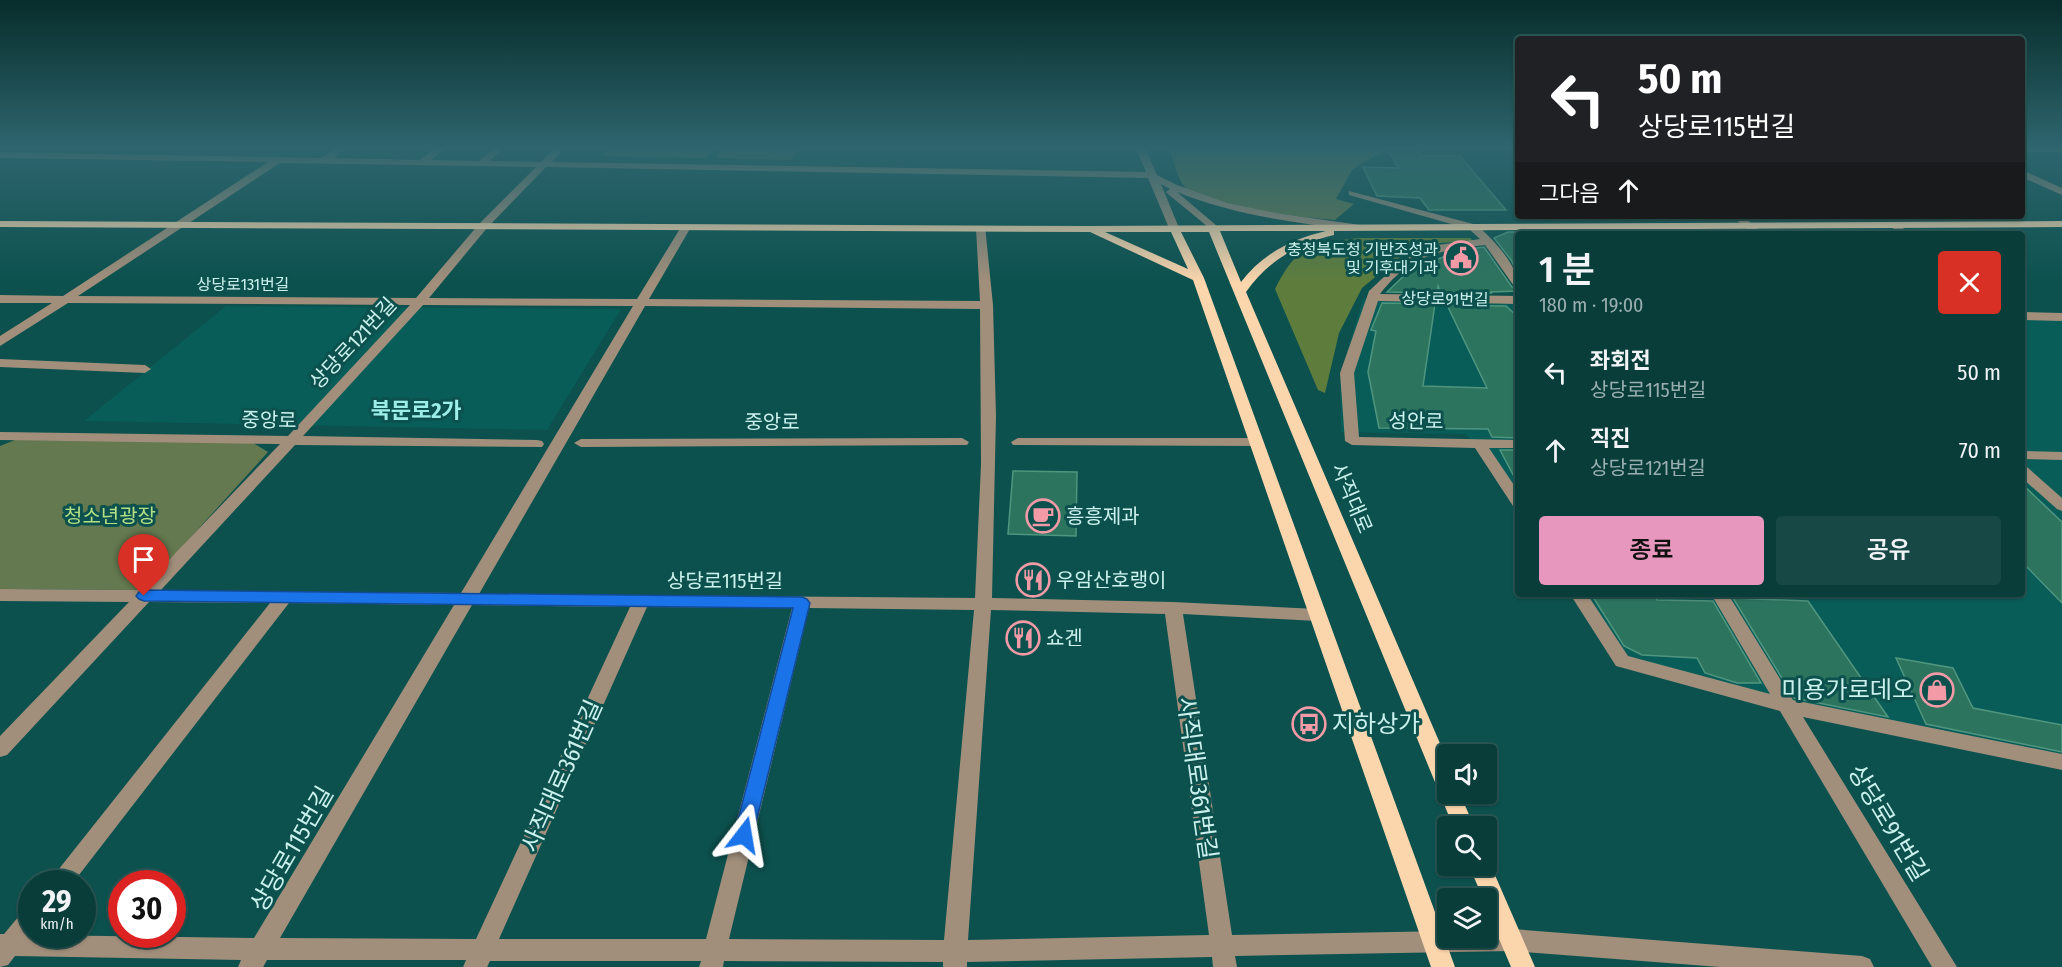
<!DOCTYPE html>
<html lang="ko">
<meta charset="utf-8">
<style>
:root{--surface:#093d3a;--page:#174845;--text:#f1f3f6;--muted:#99aeaf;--line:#295654;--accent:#e797bd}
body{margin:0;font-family:"Fira Sans Condensed","Noto Sans KR",sans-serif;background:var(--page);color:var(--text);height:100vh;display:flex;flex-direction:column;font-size:22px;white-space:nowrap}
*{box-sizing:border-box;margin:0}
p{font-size:20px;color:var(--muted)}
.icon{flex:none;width:33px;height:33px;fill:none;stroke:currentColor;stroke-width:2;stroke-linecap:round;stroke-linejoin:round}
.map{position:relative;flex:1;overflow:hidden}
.panel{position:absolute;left:1515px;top:231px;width:510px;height:366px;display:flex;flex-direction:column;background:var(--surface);border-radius:6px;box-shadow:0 2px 4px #0004,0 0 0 2px var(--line)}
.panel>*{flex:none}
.top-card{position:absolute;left:1515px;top:36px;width:510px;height:183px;border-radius:6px;box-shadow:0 2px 4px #0004,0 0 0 2px var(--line);background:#202124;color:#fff;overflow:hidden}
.fabs{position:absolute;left:1437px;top:744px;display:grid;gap:12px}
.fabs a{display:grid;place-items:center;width:60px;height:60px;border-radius:6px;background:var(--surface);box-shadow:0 2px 4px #0004,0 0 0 2px var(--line);font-size:30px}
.speed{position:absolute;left:18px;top:870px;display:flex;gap:12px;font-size:30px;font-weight:700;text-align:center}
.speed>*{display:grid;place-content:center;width:78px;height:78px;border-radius:50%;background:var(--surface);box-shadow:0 2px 4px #0004,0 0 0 2px var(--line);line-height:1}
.speed small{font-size:15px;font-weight:400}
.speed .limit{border:9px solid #d22;background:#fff;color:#111}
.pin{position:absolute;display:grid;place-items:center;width:51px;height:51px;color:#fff;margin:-62px -26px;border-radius:50% 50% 50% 0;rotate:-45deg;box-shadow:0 0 6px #0007}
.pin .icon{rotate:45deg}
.me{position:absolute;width:66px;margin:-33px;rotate:14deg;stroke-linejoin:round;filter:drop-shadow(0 0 4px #0008)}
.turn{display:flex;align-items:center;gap:21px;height:126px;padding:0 24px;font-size:27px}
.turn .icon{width:78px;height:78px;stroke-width:2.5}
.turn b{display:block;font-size:42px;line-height:51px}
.then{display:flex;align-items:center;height:57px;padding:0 24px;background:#0003;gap:12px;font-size:22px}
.round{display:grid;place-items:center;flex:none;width:63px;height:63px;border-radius:6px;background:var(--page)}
.head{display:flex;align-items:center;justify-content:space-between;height:102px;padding:0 24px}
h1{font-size:36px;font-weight:600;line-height:45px}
.button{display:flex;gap:12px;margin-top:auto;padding:12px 24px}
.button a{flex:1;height:69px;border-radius:6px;background:var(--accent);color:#111;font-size:24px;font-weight:600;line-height:69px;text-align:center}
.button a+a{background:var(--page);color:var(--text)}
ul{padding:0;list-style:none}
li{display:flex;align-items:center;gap:18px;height:78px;padding:0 24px}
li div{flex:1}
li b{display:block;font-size:22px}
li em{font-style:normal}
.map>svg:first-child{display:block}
</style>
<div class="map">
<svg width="2062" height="967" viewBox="0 0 2062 967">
<rect width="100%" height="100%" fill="#0c514e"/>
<!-- built -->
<path fill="#085d59" d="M 1363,299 L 1518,303 L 1518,505 L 1466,434 L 1341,432 L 1340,376 Z
M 226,306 L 621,309 L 547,430 L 84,421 Z
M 2022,319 L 2062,320 L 2062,756 L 1769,696 L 1627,657 L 1583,594 L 2022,594 Z"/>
<!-- green -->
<path fill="#64794f" d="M 611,148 L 714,148 L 706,158 L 603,156 Z
M 724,148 L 799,148 L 791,160 L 716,158 Z
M 1169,148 L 1382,148 L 1383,151 L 1352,170 L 1336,199 L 1354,204 L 1335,220 C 1309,218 1199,206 1185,187 C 1177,178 1173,159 1169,148 Z
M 15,440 L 250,441 L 268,452 L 143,590 L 0,589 L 0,446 Z"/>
<!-- forest -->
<path fill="#5e7d3d" d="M 1360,238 L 1471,238 L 1472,241 L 1440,243 L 1397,259 L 1362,288 L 1339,333 L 1325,393 L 1318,390 L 1275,289 C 1297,244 1313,243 1360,238 Z"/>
<!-- building -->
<path fill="#2d745f" stroke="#50967f" stroke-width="1.5" d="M 1386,148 L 1416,148 L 1421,156 L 1460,156 L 1506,210 L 1429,210 L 1420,198 L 1377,196 L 1363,167 L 1399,168 Z
M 1508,232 L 1518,232 L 1518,275 L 1511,260 L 1494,238 Z
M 1484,247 L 1512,287 L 1518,291 L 1490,292 L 1492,293 L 1441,293 L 1438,286 L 1437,293 L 1387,292 L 1411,269 L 1462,250 Z
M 1382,303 L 1435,304 L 1423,386 L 1487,388 L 1447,305 L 1506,306 L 1518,317 L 1518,438 L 1492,437 L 1488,429 L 1379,428 L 1368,372 L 1376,331 L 1371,330 Z
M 1500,450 L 1518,450 L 1518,484 Z
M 1013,471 L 1077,472 L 1076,536 L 1008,534 Z
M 2022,484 L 2062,522 L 2062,603 L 2022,562 Z
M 1591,594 L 1654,594 L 1657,600 L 1713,601 L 1761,683 L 1737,683 L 1705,673 L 1697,658 L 1642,655 L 1624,646 Z
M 1733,598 L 1808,601 L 1888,717 L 1794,698 Z
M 1896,658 L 1953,668 L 1973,708 L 2062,725 L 2062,752 L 1926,724 Z"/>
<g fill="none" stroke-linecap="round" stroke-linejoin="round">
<!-- minor -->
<path fill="#a18f7b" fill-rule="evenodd" d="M 335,148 L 346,148 L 334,158 L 420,160 L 435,148 L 445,148 L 431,160 L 479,161 L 494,148 L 503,148 L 490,161 L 541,162 L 555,148 L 564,148 L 552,162 L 1146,172 L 1136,148 L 1145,148 L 1157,175 L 1177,185 L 1227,203 L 1276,213 L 1360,225 L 1360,229 L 1356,230 C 1295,223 1234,215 1177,192 L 1217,226 L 1217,230 L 1213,231 L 1168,194 L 1166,192 L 1170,189 L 1161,184 L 1179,228 L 1174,231 L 1169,228 L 1148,178 L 546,167 L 487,228 L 429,298 L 637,299 L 681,227 L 686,224 L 691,227 L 649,299 L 980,301 L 976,228 L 985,226 L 993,305 L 996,416 L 992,598 L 1173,602 L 1317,609 L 1323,611 L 1326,615 L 1323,619 L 1317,621 L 1183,614 L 1232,935 L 1448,931 L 1448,938 L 1486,938 L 1486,930 L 1512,929 L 1862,956 L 1870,959 L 1874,967 L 1720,967 L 1512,951 L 1235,956 L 1237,967 L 1213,967 L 1212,957 L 967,962 L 967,967 L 943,967 L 943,962 L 724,961 L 723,967 L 699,967 L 701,961 L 490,961 L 487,967 L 463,967 L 466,960 L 267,960 L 263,967 L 238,967 L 241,960 L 15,956 L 8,965 L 0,967 L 0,934 L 4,934 L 24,910 L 32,907 L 32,935 L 254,938 L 454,605 L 289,603 L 72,884 L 47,884 L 270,603 L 149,602 L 7,755 L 0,757 L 0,736 L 129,602 L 0,601 L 0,589 L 140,590 L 280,444 L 0,440 L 0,432 L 288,436 L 410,305 L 68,303 L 0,346 L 0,336 L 52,303 L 0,303 L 0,295 L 63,296 L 268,162 L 0,158 L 0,152 L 322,158 ZM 280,163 L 536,167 L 479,224 L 416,298 L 78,296 ZM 423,305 L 633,306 L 461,593 L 160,591 L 295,445 L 542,447 L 544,444 L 542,441 L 537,440 L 303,436 ZM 645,306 L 980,309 L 981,464 L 975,598 L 479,594 ZM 472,605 L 630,607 L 476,939 L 280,938 ZM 647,607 L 792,608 L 706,939 L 499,939 ZM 809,608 L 974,610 L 944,940 L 729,939 ZM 991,610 L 1165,614 L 1209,935 L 968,940 Z
M 2022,148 L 2062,148 L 2062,152 L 2022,152 Z
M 2022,170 L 2062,188 L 2062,195 L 2022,177 Z
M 1349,191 L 1477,225 C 1493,240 1518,264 1518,287 L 1514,286 L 1485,245 C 1438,251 1411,254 1380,294 L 1518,296 L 1518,304 L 1378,301 L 1354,373 L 1359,437 L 1518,440 L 1518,448 L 1489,448 L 1518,491 L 1518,508 L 1513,506 L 1475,448 L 1352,445 L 1345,441 L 1340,373 L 1369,291 L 1405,257 L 1438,245 L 1480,239 L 1469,229 L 1349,195 Z
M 1732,216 L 1743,216 L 1763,234 L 1752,234 Z
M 1894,222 L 1912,234 L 1900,234 L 1889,225 Z
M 2022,312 L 2062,313 L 2062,321 L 2022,320 Z
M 0,359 L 145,365 L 151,369 L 145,373 L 0,367 Z
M 962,438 L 969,442 L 967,445 L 581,447 L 574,443 L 581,439 Z
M 1018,438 L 1256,438 L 1263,442 L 1256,446 L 1013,445 L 1011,442 Z
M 2022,451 L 2062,452 L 2062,460 L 2022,459 Z
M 2022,466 L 2027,467 L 2062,498 L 2062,511 L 2057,509 L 2022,478 Z
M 1570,594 L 1587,594 L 1628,656 L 1770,694 L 1711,594 L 1728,594 L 1793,700 L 2062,754 L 2062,770 L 1803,717 L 1957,967 L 1932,967 L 1780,711 L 1616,666 Z"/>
<!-- major -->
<path fill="#fbd6ad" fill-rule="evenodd" d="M 0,221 L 1089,226 L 2062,221 L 2062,227 L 1334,231 L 1334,235 C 1297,244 1268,261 1246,292 L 1448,762 L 1448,794 L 1460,794 L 1474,826 L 1453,826 L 1209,232 L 1181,232 L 1204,278 L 1455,967 L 1431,967 L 1193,280 L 1090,232 L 0,227 ZM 1220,231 L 1326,231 C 1292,239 1262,254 1241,282 ZM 1105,232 L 1171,232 L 1188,269 Z
M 1486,859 L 1491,866 L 1535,967 L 1511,967 L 1486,908 L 1486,898 L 1483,898 L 1469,866 L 1486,866 Z"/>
</g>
<!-- sky -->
<linearGradient id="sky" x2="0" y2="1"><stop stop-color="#072d2b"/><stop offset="0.52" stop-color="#2e656e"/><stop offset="1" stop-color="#2e656e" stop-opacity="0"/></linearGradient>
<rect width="2062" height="283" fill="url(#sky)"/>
<!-- route -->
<path fill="#1a73e8" stroke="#114b97" stroke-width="1.5" d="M 144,590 L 802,597 L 807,599 L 810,603 L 753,835 L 751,840 L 744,843 L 737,840 L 734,835 L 793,608 L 144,601 L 139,599 L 136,596 L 139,592 Z"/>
<!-- icons -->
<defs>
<g id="civic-ring" transform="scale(1.725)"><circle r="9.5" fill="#0c514e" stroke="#f39aa7" stroke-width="1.5"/><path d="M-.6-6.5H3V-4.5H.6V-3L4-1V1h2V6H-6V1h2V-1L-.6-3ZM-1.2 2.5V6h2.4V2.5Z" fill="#f39aa7"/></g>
<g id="cafe-ring" transform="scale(1.725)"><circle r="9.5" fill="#0c514e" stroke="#f39aa7" stroke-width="1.5"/><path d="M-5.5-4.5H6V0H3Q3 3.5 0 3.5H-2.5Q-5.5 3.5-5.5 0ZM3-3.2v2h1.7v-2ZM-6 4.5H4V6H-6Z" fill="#f39aa7"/></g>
<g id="restaurant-ring" transform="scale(1.725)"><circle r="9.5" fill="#0c514e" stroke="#f39aa7" stroke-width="1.5"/><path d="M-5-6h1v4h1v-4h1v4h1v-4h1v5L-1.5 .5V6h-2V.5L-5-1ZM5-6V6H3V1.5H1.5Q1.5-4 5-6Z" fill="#f39aa7"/></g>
<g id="shop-ring" transform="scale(1.725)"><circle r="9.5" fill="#0c514e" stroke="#f39aa7" stroke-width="1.5"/><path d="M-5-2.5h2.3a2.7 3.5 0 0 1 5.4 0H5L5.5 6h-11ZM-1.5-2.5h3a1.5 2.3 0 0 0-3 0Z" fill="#f39aa7"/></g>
<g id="bus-ring" transform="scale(1.725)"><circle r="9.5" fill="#0c514e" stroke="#f39aa7" stroke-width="1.5"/><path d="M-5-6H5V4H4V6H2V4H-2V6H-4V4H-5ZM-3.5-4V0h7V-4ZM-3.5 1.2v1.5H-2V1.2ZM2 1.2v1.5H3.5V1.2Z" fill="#f39aa7"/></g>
</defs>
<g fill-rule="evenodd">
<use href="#civic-ring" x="1461" y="258"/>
<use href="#cafe-ring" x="1043" y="516"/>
<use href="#restaurant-ring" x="1033" y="580"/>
<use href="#restaurant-ring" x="1023" y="638"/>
<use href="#shop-ring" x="1937" y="690"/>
<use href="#bus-ring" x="1309" y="724"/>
</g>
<g text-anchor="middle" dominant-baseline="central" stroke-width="6" stroke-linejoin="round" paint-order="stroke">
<!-- far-poi labels -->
<g font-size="16" fill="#cbf1ee" stroke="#0c514e" text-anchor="end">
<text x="1438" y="249">충청북도청 기반조성과<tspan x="1438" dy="18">및 기후대기과</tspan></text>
</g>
<!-- far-street labels -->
<g font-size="16" fill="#cbf1ee" stroke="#0c514e">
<text x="243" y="284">상당로131번길</text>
<text transform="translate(1445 299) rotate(1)">상당로91번길</text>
</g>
<!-- street labels -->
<g font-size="20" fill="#cbf1ee" stroke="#0c514e">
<text transform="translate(353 343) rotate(-47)">상당로121번길</text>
<text transform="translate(269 420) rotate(1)">중앙로</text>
<text transform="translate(1416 421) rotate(1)">성안로</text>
<text x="772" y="422">중앙로</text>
<text transform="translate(1352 498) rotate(67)">사직대로</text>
<text x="725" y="581">상당로115번길</text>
</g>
<!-- park labels -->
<g font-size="20" fill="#b2df84" stroke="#0c514e">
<text x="110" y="516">청소년광장</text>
</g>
<!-- poi labels -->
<g font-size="20" fill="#cbf1ee" stroke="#0c514e" text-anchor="start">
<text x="1066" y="516">흥흥제과</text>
<text x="1056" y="580">우암산호랭이</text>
<text x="1046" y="638">쇼겐</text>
</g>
<!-- quarter labels -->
<g font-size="22" font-weight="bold" fill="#9deee9" stroke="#0c514e">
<text x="416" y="410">북문로2가</text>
</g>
<!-- near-poi labels -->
<g font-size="24" fill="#cbf1ee" stroke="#0c514e" text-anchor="end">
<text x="1914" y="690">미용가로데오</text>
<text x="1332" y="724" text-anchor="start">지하상가</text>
</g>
<!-- near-street labels -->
<g font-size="24" fill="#cbf1ee" stroke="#0c514e">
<text transform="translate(562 776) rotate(-66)">사직대로361번길</text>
<text transform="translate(1197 778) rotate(82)">사직대로361번길</text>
<text transform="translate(1888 823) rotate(59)">상당로91번길</text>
<text transform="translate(292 849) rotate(-60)">상당로115번길</text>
</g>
</g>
</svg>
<div class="fabs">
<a><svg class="icon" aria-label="sound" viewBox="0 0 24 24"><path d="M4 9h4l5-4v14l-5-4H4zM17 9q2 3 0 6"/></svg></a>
<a><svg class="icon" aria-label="search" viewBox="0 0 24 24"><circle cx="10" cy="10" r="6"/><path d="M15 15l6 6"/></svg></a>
<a><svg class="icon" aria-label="layers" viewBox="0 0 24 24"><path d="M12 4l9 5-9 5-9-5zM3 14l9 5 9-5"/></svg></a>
</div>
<div class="speed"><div>29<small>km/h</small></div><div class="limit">30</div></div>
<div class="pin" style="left:144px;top:596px;background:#d93025"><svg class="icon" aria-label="arrive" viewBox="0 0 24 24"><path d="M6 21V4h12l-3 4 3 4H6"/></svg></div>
<svg class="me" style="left:744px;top:835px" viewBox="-20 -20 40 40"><path d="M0-17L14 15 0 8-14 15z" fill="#1a73e8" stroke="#fff" stroke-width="4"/></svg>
<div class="top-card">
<div class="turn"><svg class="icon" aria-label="left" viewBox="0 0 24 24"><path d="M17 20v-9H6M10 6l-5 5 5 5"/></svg><div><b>50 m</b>상당로115번길</div></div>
<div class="then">그다음<svg class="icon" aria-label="ahead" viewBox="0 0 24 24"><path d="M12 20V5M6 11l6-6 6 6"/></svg></div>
</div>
<section class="panel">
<div class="head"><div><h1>1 분</h1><p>180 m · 19:00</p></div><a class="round" style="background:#d93025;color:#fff"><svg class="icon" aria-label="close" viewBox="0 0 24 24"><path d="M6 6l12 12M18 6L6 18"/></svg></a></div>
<ul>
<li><svg class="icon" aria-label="left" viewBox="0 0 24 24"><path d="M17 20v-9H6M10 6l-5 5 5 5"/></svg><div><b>좌회전</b><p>상당로115번길</p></div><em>50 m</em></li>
<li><svg class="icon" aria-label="ahead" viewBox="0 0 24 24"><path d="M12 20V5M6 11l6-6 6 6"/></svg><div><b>직진</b><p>상당로121번길</p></div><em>70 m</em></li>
</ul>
<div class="button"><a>종료</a><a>공유</a></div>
</section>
</div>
